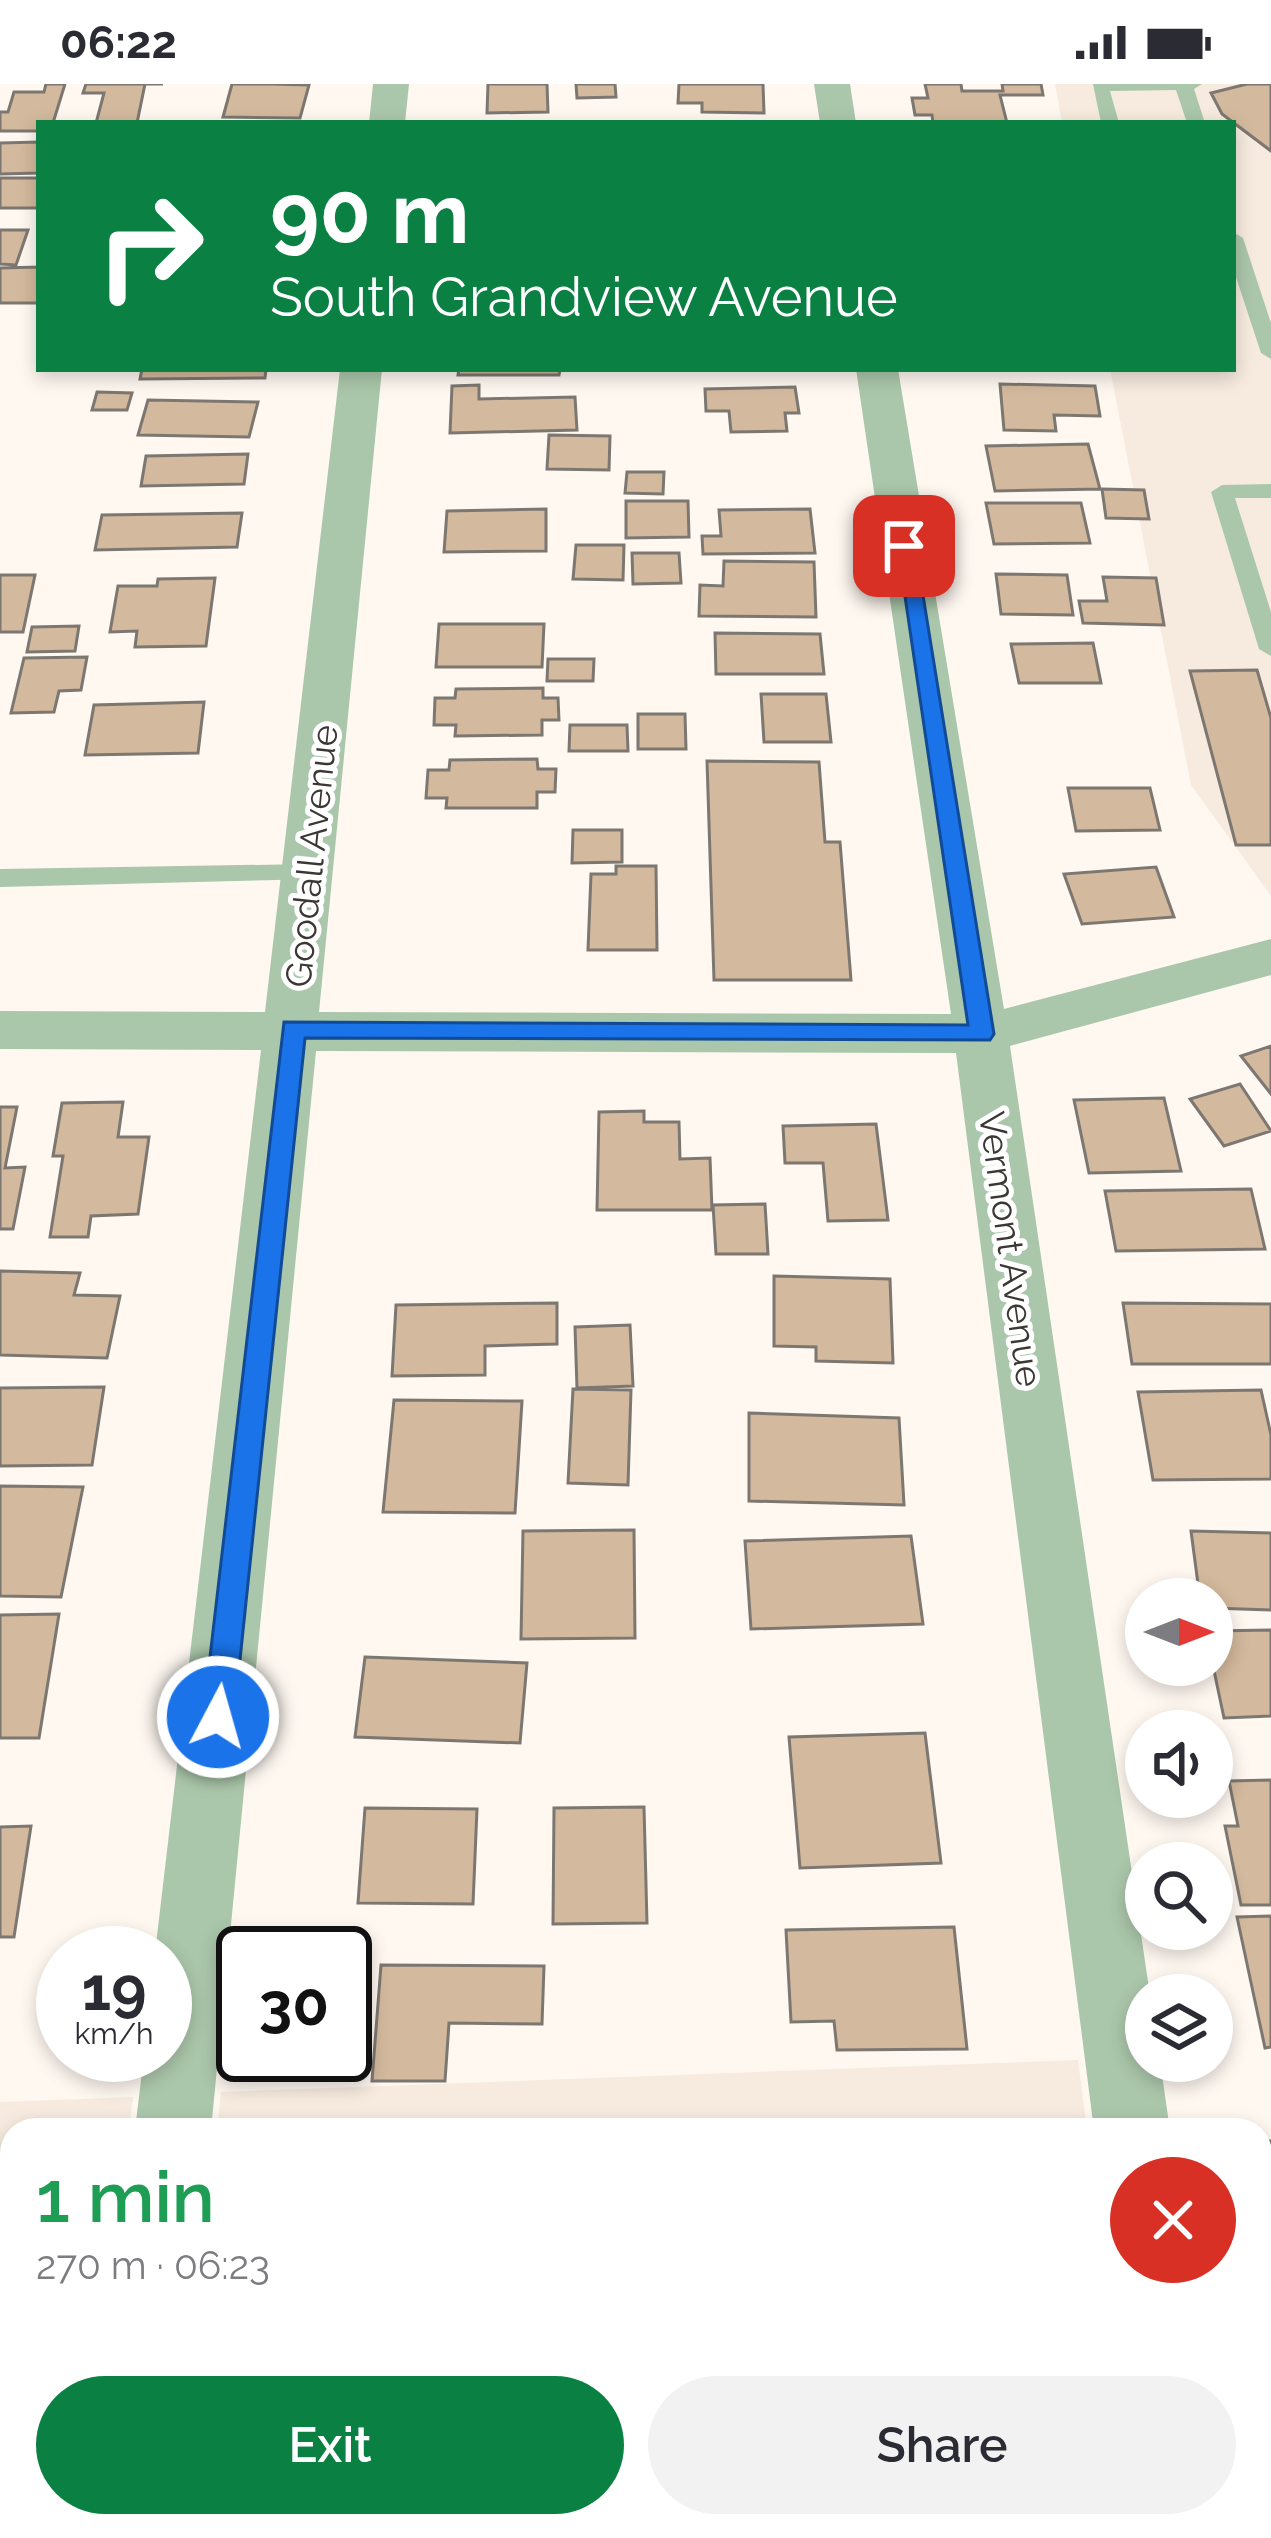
<!DOCTYPE html>
<meta charset="utf-8">
<style>
:root{--surface:#fff;--page:#f2f2f3;--text:#2b2b33;--muted:#7c7c81;--accent:#0b8043}
body{margin:0;font-family:Raleway,sans-serif;background:var(--page);color:var(--text);height:100vh;display:flex;flex-direction:column;font-size:45px;white-space:nowrap}
*{box-sizing:border-box;margin:0}
p{font-size:39px;color:var(--muted)}
.icon{flex:none;width:66px;height:66px;fill:none;stroke:currentColor;stroke-width:2;stroke-linecap:round;stroke-linejoin:round}
.map{position:relative;flex:1;overflow:hidden}
.side{position:absolute;left:0px;top:2034px;width:1272px;height:420px;display:flex;flex-direction:column;background:var(--surface);border-radius:36px 36px 0 0;box-shadow:0 6px 18px #0003}
.side>*{flex:none}
.guide{position:absolute;left:36px;top:36px;width:1200px;height:252px;border-radius:0px;box-shadow:0 6px 18px #0003;background:#0b8043;color:#fff;overflow:hidden}
.needle{width:78px;rotate:90deg}
.fabs{position:absolute;left:1125px;top:1494px;display:grid;gap:24px}
.fabs a{display:grid;place-items:center;width:108px;height:108px;border-radius:50%;background:var(--surface);box-shadow:0 6px 18px #0003;font-size:60px}
.speed{position:absolute;left:36px;top:1842px;display:flex;gap:24px;font-size:60px;font-weight:700;text-align:center}
.speed>*{display:grid;place-content:center;width:156px;height:156px;border-radius:50%;background:var(--surface);box-shadow:0 6px 18px #0003;line-height:1}
.speed small{font-size:30px;font-weight:400}
.speed .limit{border:6px solid #111;border-radius:18px;background:#fff;color:#111}
.pin{position:absolute;display:grid;place-items:center;width:102px;height:102px;color:#fff;margin:-51px;border-radius:24px;box-shadow:0 6px 18px #0006}
.me{position:absolute;width:132px;margin:-66px;rotate:6deg;stroke-linejoin:round;filter:drop-shadow(0 0 9px #0008)}
.turn{display:flex;align-items:center;gap:42px;height:252px;padding:0 36px;font-size:54px}
.turn .icon{width:156px;height:156px;stroke-width:2.5}
.turn b{display:block;font-size:84px;line-height:102px}
.round{display:grid;place-items:center;flex:none;width:126px;height:126px;border-radius:63px;background:var(--page)}
.summary{display:flex;align-items:center;justify-content:space-between;height:204px;padding:0 36px}
h1{font-size:72px;font-weight:600;line-height:90px;color:#1e9e55}
.action{display:flex;gap:24px;margin-top:auto;padding:24px 36px}
.action a{flex:1;height:138px;border-radius:72px;background:var(--accent);color:#fff;font-size:48px;font-weight:600;line-height:138px;text-align:center}
.action a+a{background:var(--page);color:var(--text)}
.status{display:flex;justify-content:space-between;align-items:center;height:84px;padding:0 60px;background:var(--surface);direction:ltr}
.status svg{height:33px;fill:currentColor}
.map>svg:first-child{display:block}
</style>
<div class="status"><b>06:22</b><svg viewBox="0 0 49 12"><path d="M0 12V9h3v3zM5 12V6h3v6zM10 12V3h3v9zM15 12V0h3v12zM26 1h20v11H26zM47 4h2v5h-2z"/></svg></div>
<div class="map">
<svg width="1271" height="2454" viewBox="0 0 1271 2454">
<rect width="100%" height="100%" fill="#fff8f1"/>
<!-- built -->
<path fill="#f7ebdf" d="M 1055,0 L 1271,0 L 1271,812 L 1191,701 L 1110,285 L 1233,285 L 1233,39 L 1062,39 Z
M 1078,1976 L 1087,2046 L 217,2046 L 221,2008 Z
M 133,2013 L 129,2046 L 12,2046 L 12,2442 L 81,2442 L 80,2454 L 0,2454 L 0,2018 Z
M 179,2442 L 1137,2442 L 1138,2454 L 178,2454 Z"/>
<!-- building -->
<path fill="#d3b99d" stroke="#7d7771" stroke-width="3" d="M 46,0 L 65,0 L 53,39 L 39,39 L 39,47 L 0,47 L 0,28 L 8,28 L 14,8 L 44,8 Z
M 86,0 L 163,0 L 145,0 L 137,39 L 96,39 L 104,9 L 83,9 Z
M 232,0 L 272,0 L 309,1 L 300,34 L 223,33 Z
M 488,0 L 547,0 L 548,28 L 487,29 Z
M 576,0 L 615,0 L 616,13 L 577,14 Z
M 679,0 L 763,0 L 764,29 L 702,28 L 702,19 L 678,19 Z
M 925,0 L 961,0 L 962,7 L 1003,7 L 1002,0 L 1041,0 L 1043,11 L 1000,11 L 1007,39 L 933,39 L 932,31 L 915,31 L 912,14 L 928,14 Z
M 1247,0 L 1271,0 L 1271,67 L 1222,30 L 1211,9 Z
M 39,58 L 39,89 L 0,90 L 0,59 Z
M 0,94 L 39,94 L 39,124 L 0,124 Z
M 0,146 L 28,146 L 16,181 L 0,180 Z
M 39,183 L 39,219 L 0,219 L 0,184 Z
M 142,285 L 266,285 L 265,294 L 140,295 Z
M 459,285 L 560,285 L 559,291 L 458,291 Z
M 1000,300 L 1095,302 L 1100,332 L 1054,331 L 1056,347 L 1004,346 Z
M 479,301 L 479,315 L 575,313 L 577,346 L 450,349 L 452,302 Z
M 795,303 L 799,329 L 785,329 L 787,347 L 731,348 L 729,327 L 706,327 L 705,305 Z
M 97,308 L 132,309 L 127,326 L 92,326 Z
M 148,316 L 258,318 L 249,353 L 138,351 Z
M 549,351 L 610,352 L 609,386 L 547,385 Z
M 1088,360 L 1100,405 L 995,407 L 986,362 Z
M 248,370 L 244,400 L 141,402 L 146,372 Z
M 627,388 L 664,388 L 663,410 L 625,409 Z
M 1102,405 L 1144,406 L 1149,435 L 1106,434 Z
M 626,417 L 688,417 L 689,453 L 626,454 Z
M 986,419 L 1081,419 L 1090,459 L 994,460 Z
M 546,425 L 546,467 L 444,468 L 447,427 Z
M 810,425 L 815,469 L 703,470 L 702,452 L 721,452 L 719,426 Z
M 242,429 L 237,463 L 95,466 L 102,431 Z
M 576,461 L 624,461 L 623,496 L 573,495 Z
M 632,469 L 679,469 L 681,499 L 633,500 Z
M 724,477 L 814,478 L 816,533 L 699,532 L 700,501 L 723,502 Z
M 996,490 L 1067,491 L 1073,531 L 1001,530 Z
M 0,491 L 35,491 L 23,548 L 0,548 Z
M 1103,493 L 1156,494 L 1164,541 L 1083,539 L 1079,517 L 1107,517 Z
M 215,494 L 206,562 L 135,563 L 137,547 L 110,548 L 118,502 L 157,502 L 158,495 Z
M 439,540 L 544,540 L 542,583 L 436,583 Z
M 79,542 L 75,567 L 27,568 L 32,543 Z
M 715,549 L 820,550 L 824,590 L 716,590 Z
M 1093,559 L 1101,599 L 1019,599 L 1011,560 Z
M 87,573 L 81,606 L 59,607 L 54,628 L 11,629 L 24,574 Z
M 548,575 L 594,575 L 593,597 L 547,597 Z
M 1257,586 L 1271,634 L 1271,761 L 1236,761 L 1190,587 Z
M 543,604 L 543,614 L 558,614 L 559,636 L 542,636 L 542,651 L 455,652 L 456,641 L 434,641 L 435,614 L 455,614 L 456,605 Z
M 761,610 L 826,610 L 831,658 L 764,658 Z
M 204,618 L 198,669 L 85,671 L 94,621 Z
M 638,630 L 685,630 L 686,665 L 638,665 Z
M 570,641 L 627,641 L 628,667 L 569,667 Z
M 537,675 L 538,685 L 556,685 L 555,708 L 537,708 L 537,724 L 446,724 L 447,714 L 426,714 L 428,686 L 449,686 L 450,676 Z
M 707,677 L 819,678 L 825,758 L 840,758 L 851,896 L 714,896 Z
M 1068,704 L 1150,704 L 1160,746 L 1076,747 Z
M 573,746 L 622,746 L 622,778 L 572,779 Z
M 616,782 L 656,782 L 657,866 L 588,866 L 591,790 L 616,790 Z
M 1156,783 L 1174,833 L 1082,840 L 1064,790 Z
M 1271,962 L 1271,1010 L 1241,972 Z
M 1240,1000 L 1271,1047 L 1224,1062 L 1190,1015 Z
M 1164,1014 L 1181,1087 L 1089,1089 L 1074,1016 Z
M 123,1018 L 118,1053 L 149,1053 L 138,1130 L 91,1132 L 88,1153 L 50,1153 L 63,1072 L 53,1072 L 62,1019 Z
M 0,1023 L 17,1023 L 5,1084 L 25,1083 L 13,1145 L 0,1145 Z
M 644,1027 L 644,1038 L 679,1038 L 680,1075 L 710,1074 L 712,1126 L 597,1126 L 599,1028 Z
M 876,1040 L 888,1136 L 828,1137 L 823,1079 L 785,1079 L 783,1042 Z
M 1251,1105 L 1265,1165 L 1116,1167 L 1105,1107 Z
M 765,1120 L 768,1170 L 716,1170 L 713,1121 Z
M 0,1187 L 80,1189 L 74,1211 L 120,1212 L 107,1274 L 0,1271 Z
M 774,1192 L 890,1195 L 893,1279 L 816,1277 L 816,1263 L 774,1262 Z
M 557,1219 L 557,1260 L 485,1262 L 485,1291 L 392,1292 L 396,1221 Z
M 1123,1219 L 1271,1220 L 1271,1280 L 1132,1280 Z
M 630,1241 L 633,1302 L 577,1304 L 575,1243 Z
M 104,1303 L 92,1381 L 0,1382 L 0,1304 Z
M 573,1305 L 631,1306 L 628,1401 L 568,1399 Z
M 1261,1306 L 1271,1351 L 1271,1395 L 1153,1396 L 1138,1308 Z
M 394,1316 L 522,1317 L 515,1429 L 383,1428 Z
M 749,1329 L 899,1334 L 904,1421 L 749,1417 Z
M 0,1402 L 83,1403 L 61,1513 L 0,1512 Z
M 634,1446 L 635,1554 L 521,1555 L 523,1447 Z
M 1191,1447 L 1271,1449 L 1271,1526 L 1212,1524 L 1212,1515 L 1200,1515 Z
M 911,1452 L 923,1540 L 751,1545 L 745,1457 Z
M 59,1530 L 39,1654 L 0,1654 L 0,1531 Z
M 1271,1546 L 1271,1632 L 1224,1634 L 1212,1577 L 1212,1547 Z
M 365,1573 L 527,1579 L 520,1659 L 355,1653 Z
M 925,1649 L 941,1779 L 800,1784 L 789,1653 Z
M 1271,1696 L 1271,1821 L 1241,1821 L 1225,1742 L 1238,1742 L 1229,1697 Z
M 644,1723 L 647,1839 L 553,1840 L 554,1724 Z
M 365,1724 L 477,1725 L 473,1820 L 358,1819 Z
M 31,1742 L 14,1853 L 0,1853 L 0,1743 Z
M 1271,1832 L 1271,1963 L 1265,1964 L 1237,1833 Z
M 954,1843 L 967,1965 L 837,1966 L 834,1937 L 791,1938 L 786,1846 Z
M 381,1881 L 544,1882 L 542,1940 L 449,1939 L 445,1997 L 372,1997 Z
M 964,2038 L 965,2046 L 797,2044 Z
M 1260,2057 L 1271,2057 L 1271,2235 L 1265,2236 L 1260,2213 Z
M 372,2442 L 425,2442 L 423,2454 L 371,2454 Z
M 593,2442 L 692,2442 L 692,2454 L 593,2454 Z"/>
<g fill="none" stroke-linecap="round" stroke-linejoin="round">
<!-- service -->
<path fill="#abc7ab" fill-rule="evenodd" d="M 1093,0 L 1202,0 L 1194,5 L 1205,39 L 1187,39 L 1176,6 L 1110,7 L 1119,39 L 1101,39 Z
M 1233,148 L 1243,154 L 1271,239 L 1271,275 L 1261,269 L 1233,184 Z
M 1271,400 L 1271,414 L 1235,414 L 1271,528 L 1271,572 L 1259,565 L 1211,408 L 1222,401 Z
M 309,780 L 318,783 L 322,789 L 318,795 L 0,803 L 0,785 Z
M 0,2377 L 12,2378 L 12,2420 L 0,2419 Z"/>
<!-- minor -->
<path fill="#abc7ab" fill-rule="evenodd" d="M 373,0 L 409,0 L 405,39 L 369,39 Z
M 814,0 L 850,0 L 856,39 L 820,39 Z
M 340,285 L 382,285 L 319,928 L 951,930 L 856,285 L 898,285 L 1004,925 L 1271,855 L 1271,891 L 1010,962 L 1150,1911 L 1146,1911 L 1146,1977 L 1160,1977 L 1170,2046 L 1094,2046 L 956,969 L 316,967 L 211,2046 L 135,2046 L 144,1971 L 165,1971 L 165,1869 L 155,1869 L 261,966 L 0,965 L 0,927 L 265,928 Z
M 88,2442 L 172,2442 L 171,2454 L 87,2454 Z
M 1144,2442 L 1228,2442 L 1230,2454 L 1146,2454 Z"/>
<!-- primary -->
<path fill="#679b69" fill-rule="evenodd" d="M 1271,2406 L 1271,2454 L 1221,2454 L 1226,2442 L 1260,2442 L 1260,2410 Z"/>
</g>
<!-- route -->
<path fill="#1a73e8" stroke="#114b97" stroke-width="3" d="M 897,458 L 915,462 L 994,950 L 990,956 L 305,954 L 234,1633 L 229,1643 L 218,1647 L 207,1643 L 203,1633 L 284,938 L 968,941 Z"/>
<g text-anchor="middle" dominant-baseline="central" stroke-width="10" stroke-linejoin="round" paint-order="stroke">
<!-- street labels -->
<g font-size="36" fill="#3a3735" stroke="#fff">
<text transform="translate(311 772) rotate(-84)">Goodall Avenue</text>
<text transform="translate(1011 1165) rotate(82)">Vermont Avenue</text>
</g>
</g>
</svg>
<div class="fabs">
<a><svg class="needle" viewBox="-14 -14 28 28"><path d="M0-13l5 13h-10z" fill="#e53935"/><path d="M0 13l5-13h-10z" fill="#7c7c81"/></svg></a>
<a><svg class="icon" aria-label="sound" viewBox="0 0 24 24"><path d="M4 9h4l5-4v14l-5-4H4zM17 9q2 3 0 6"/></svg></a>
<a><svg class="icon" aria-label="search" viewBox="0 0 24 24"><circle cx="10" cy="10" r="6"/><path d="M15 15l6 6"/></svg></a>
<a><svg class="icon" aria-label="layers" viewBox="0 0 24 24"><path d="M12 4l9 5-9 5-9-5zM3 14l9 5 9-5"/></svg></a>
</div>
<div class="speed"><div>19<small>km/h</small></div><div class="limit">30</div></div>
<div class="pin" style="left:904px;top:462px;background:#d93025"><svg class="icon" aria-label="arrive" viewBox="0 0 24 24"><path d="M6 21V4h12l-3 4 3 4H6"/></svg></div>
<svg class="me" style="left:218px;top:1633px" viewBox="-20 -20 40 40"><circle r="17" fill="#1a73e8" stroke="#fff" stroke-width="3"/><path d="M0-11L8 9 0 5-8 9z" fill="#fff"/></svg>
<div class="guide">
<div class="turn"><svg class="icon" aria-label="right" viewBox="0 0 24 24"><path d="M7 20v-9h11M14 6l5 5-5 5"/></svg><div><b>90 m</b>South Grandview Avenue</div></div>
</div>
<section class="side">
<div class="summary"><div><h1>1 min</h1><p>270 m · 06:23</p></div><a class="round" style="background:#d93025;color:#fff"><svg class="icon" aria-label="close" viewBox="0 0 24 24"><path d="M6 6l12 12M18 6L6 18"/></svg></a></div>
<div class="action"><a>Exit</a><a>Share</a></div>
</section>
</div>
